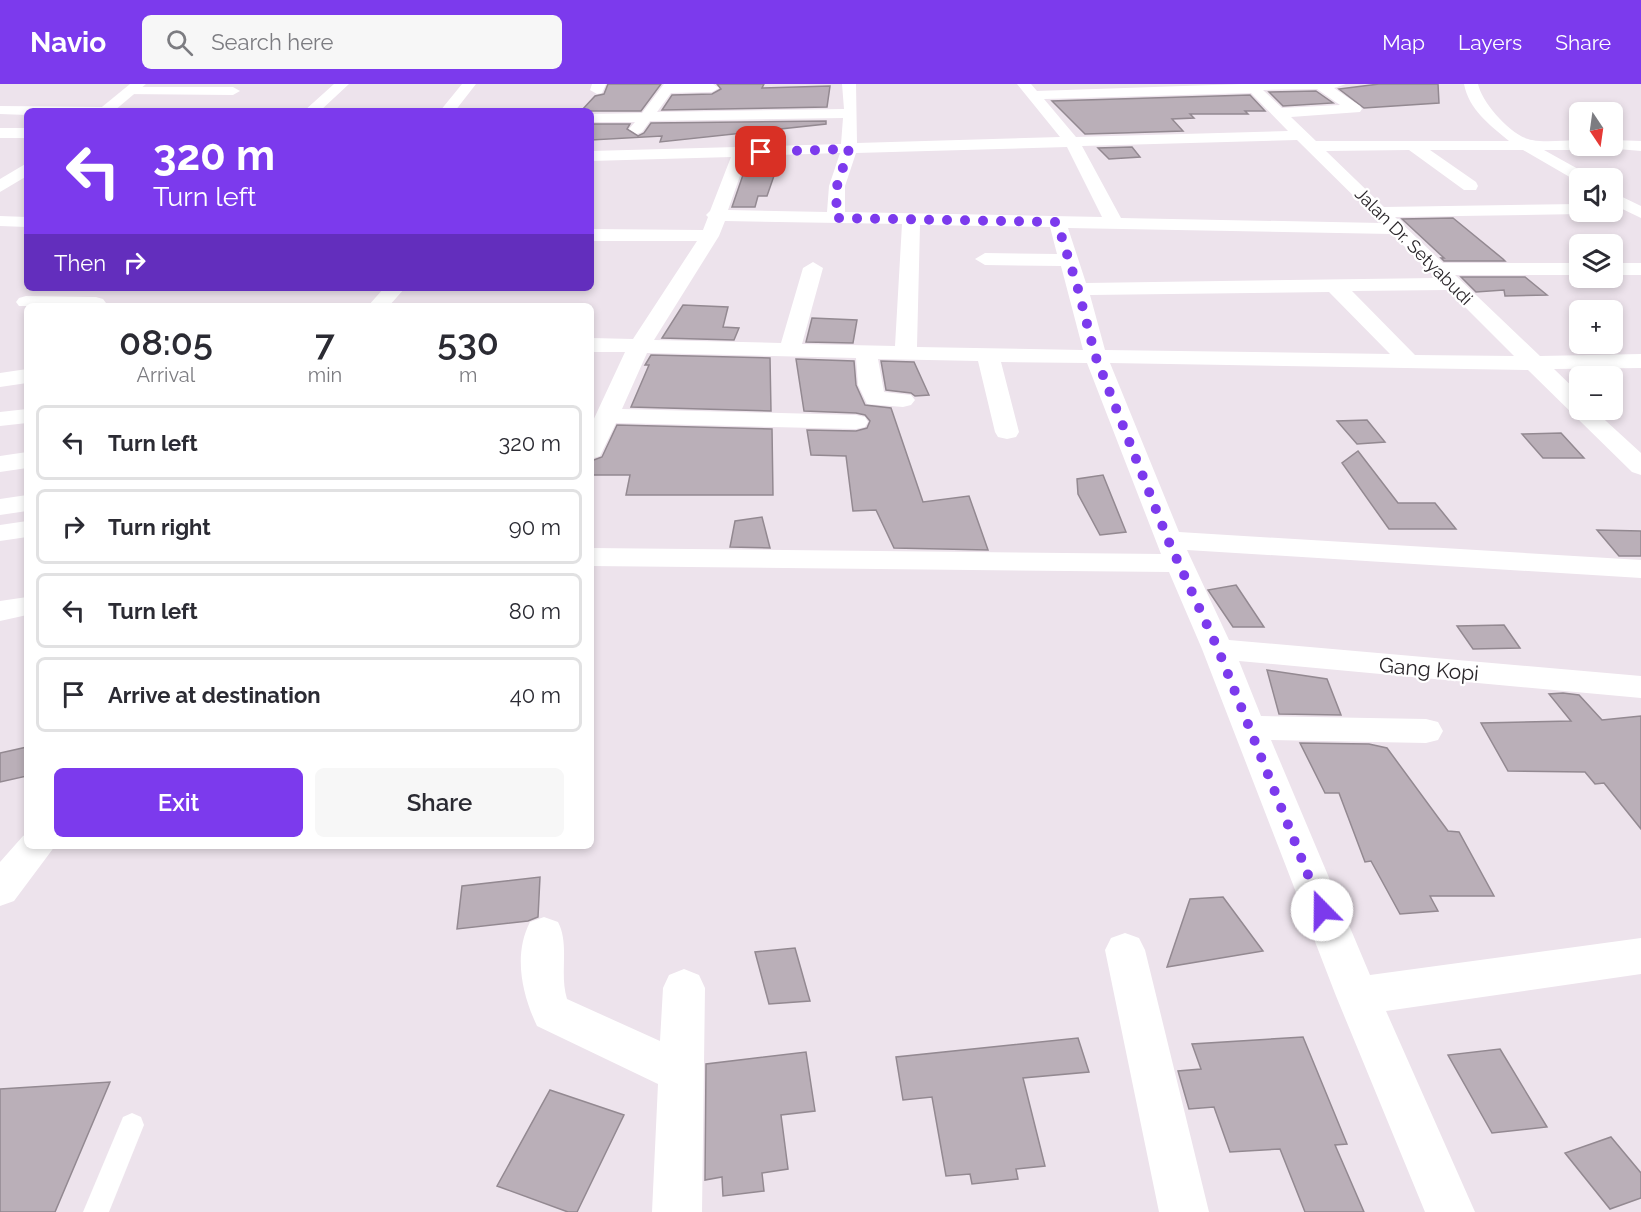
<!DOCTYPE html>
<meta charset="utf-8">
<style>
:root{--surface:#fff;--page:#f7f7f7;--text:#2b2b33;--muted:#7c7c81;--line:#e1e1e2;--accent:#7c3aed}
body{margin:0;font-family:Raleway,sans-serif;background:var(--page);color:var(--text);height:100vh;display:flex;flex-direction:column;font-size:22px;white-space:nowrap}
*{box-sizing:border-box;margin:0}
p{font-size:20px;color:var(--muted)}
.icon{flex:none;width:33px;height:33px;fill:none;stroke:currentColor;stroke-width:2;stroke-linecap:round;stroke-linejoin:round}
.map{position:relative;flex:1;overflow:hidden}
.panel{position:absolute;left:24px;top:219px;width:570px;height:546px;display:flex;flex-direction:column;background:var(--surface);border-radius:9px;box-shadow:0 3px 9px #0003}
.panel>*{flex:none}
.top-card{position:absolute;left:24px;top:24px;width:570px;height:183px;border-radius:9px;box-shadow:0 3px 9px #0003;background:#7c3aed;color:#fff;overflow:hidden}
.needle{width:39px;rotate:167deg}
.buttons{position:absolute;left:1569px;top:18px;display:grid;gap:12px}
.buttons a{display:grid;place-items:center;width:54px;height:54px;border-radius:9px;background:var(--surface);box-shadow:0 3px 9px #0003;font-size:30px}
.pin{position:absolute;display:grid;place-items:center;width:51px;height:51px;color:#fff;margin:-26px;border-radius:12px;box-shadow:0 3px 9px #0006}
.me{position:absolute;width:66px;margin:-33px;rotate:338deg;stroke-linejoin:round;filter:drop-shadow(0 0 4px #0008)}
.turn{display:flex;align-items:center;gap:21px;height:126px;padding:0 30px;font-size:27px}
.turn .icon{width:78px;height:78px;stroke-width:2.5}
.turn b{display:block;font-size:42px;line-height:51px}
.then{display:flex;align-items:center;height:57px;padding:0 30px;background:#0003;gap:12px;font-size:22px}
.eta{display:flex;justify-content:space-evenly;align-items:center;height:102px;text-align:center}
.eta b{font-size:36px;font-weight:600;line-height:42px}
.cta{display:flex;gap:12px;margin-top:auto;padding:12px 30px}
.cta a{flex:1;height:69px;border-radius:9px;background:var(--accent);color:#fff;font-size:24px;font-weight:600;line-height:69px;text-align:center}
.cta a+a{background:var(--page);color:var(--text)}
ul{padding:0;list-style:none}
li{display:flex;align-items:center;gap:18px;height:75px;margin:0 12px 9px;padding:0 18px;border:3px solid var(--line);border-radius:9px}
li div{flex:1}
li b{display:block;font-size:22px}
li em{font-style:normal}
header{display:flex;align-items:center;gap:36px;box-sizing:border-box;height:84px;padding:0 30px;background:var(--accent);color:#fff}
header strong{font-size:28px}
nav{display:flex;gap:33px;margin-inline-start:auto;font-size:21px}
.search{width:420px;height:54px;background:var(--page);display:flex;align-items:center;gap:15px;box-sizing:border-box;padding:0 21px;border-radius:9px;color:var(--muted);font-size:22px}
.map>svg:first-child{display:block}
</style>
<header>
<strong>Navio</strong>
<div class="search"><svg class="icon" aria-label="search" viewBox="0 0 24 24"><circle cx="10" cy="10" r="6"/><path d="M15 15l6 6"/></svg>Search here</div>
<nav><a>Map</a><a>Layers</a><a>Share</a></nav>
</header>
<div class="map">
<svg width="1641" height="1128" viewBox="0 0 1641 1128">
<rect width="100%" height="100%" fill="#ede3ec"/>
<!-- building -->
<path fill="#baafb8" stroke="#938991" stroke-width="1.5" d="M 608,0 L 661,0 L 641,27 L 581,27 L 595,12 L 604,10 Z
M 717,0 L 764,0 L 762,4 L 830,2 L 827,23 L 662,26 L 672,11 L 712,10 L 721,5 Z
M 1379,0 L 1438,0 L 1439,19 L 1364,24 L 1339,5 Z
M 1316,7 L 1333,19 L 1283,22 L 1269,8 Z
M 1250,11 L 1265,27 L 1245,27 L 1248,30 L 1190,30 L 1194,34 L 1172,35 L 1183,47 L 1121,49 L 1085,50 L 1052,17 Z
M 826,37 L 826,40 L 660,58 L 662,52 L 591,56 L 591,43 L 594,40 L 630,40 L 627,45 L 638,52 L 644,49 L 651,39 Z
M 1132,63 L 1140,73 L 1109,75 L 1098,64 Z
M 745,85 L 776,86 L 767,112 L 758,112 L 755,123 L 732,123 Z
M 1453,134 L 1503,175 L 1505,177 L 1444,177 L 1441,174 L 1444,174 L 1402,135 Z
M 1461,193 L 1525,193 L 1547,211 L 1505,212 L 1504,206 L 1476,208 Z
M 683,221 L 728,223 L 723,243 L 739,244 L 734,256 L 662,254 Z
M 812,234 L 857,236 L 853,259 L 806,258 Z
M 651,271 L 770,274 L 771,327 L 631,323 L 649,281 L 645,281 Z
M 796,275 L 854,277 L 856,301 L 865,321 L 891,324 L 923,418 L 969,412 L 988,466 L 894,464 L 876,426 L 853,427 L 846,372 L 811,371 L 807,346 L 856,347 L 867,344 L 870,337 L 865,331 L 856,329 L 804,327 Z
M 881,277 L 914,278 L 929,311 L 915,312 L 911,309 L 886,306 Z
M 1367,336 L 1385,358 L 1357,360 L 1337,337 Z
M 617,341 L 772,345 L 773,411 L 626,411 L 630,391 L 591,391 L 591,377 L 602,373 Z
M 1561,349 L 1584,374 L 1543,374 L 1522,350 Z
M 1358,367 L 1398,419 L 1435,419 L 1456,445 L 1389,445 L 1342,379 Z
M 1103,391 L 1126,448 L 1100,451 L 1078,410 L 1077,395 Z
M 762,433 L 770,464 L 730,463 L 735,437 Z
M 1597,446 L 1641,447 L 1641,472 L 1619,472 Z
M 1236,501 L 1264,543 L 1233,543 L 1208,506 Z
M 1504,541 L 1520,564 L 1473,565 L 1457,542 Z
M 1267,586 L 1327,595 L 1341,631 L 1279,630 Z
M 1563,609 L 1579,611 L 1602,636 L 1641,632 L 1641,745 L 1604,699 L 1595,700 L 1585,688 L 1508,687 L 1481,639 L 1571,637 L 1549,610 Z
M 1300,659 L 1369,660 L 1387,664 L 1448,747 L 1459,748 L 1494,812 L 1430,812 L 1438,827 L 1400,830 L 1371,777 L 1365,778 L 1339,709 L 1325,709 Z
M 27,663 L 27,692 L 0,698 L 0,669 Z
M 540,793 L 538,833 L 528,837 L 457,845 L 462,802 Z
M 1223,813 L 1263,867 L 1167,883 L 1190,815 Z
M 795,864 L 810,917 L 769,920 L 755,868 Z
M 1303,953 L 1347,1060 L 1335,1061 L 1364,1128 L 1305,1128 L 1280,1065 L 1230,1068 L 1214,1023 L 1189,1025 L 1178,987 L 1201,985 L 1192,960 Z
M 1078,954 L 1089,988 L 1023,994 L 1045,1082 L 1016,1085 L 1018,1095 L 972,1100 L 970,1090 L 946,1092 L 932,1013 L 903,1016 L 896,973 Z
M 1500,965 L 1547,1043 L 1492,1049 L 1448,971 Z
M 806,968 L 815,1027 L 781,1031 L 788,1085 L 762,1089 L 764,1107 L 723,1112 L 722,1093 L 705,1096 L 706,980 Z
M 110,998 L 55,1128 L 0,1128 L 0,1005 Z
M 550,1006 L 624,1031 L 577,1128 L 568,1128 L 497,1102 Z
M 1611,1053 L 1641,1089 L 1641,1114 L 1610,1125 L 1565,1069 Z"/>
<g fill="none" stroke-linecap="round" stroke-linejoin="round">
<!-- lane -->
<path fill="#fff" fill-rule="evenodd" d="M 132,1029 L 141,1033 L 144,1041 L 109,1128 L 83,1128 L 123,1033 Z"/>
<!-- street -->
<path fill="#fff" fill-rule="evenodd" d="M 334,0 L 349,0 L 320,27 L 304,27 Z
M 462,0 L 476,0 L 455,27 L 440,27 Z
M 592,0 L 606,0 L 602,9 L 597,10 L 590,6 Z
M 664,0 L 713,0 L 719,4 L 712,8 L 671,9 L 657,28 L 844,25 L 842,0 L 856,0 L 857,59 L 1060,53 L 1017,0 L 1031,0 L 1037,7 L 1242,0 L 1346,0 L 1334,4 L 1360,22 L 1362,25 L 1360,28 L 1291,33 L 1316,57 L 1509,57 C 1490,41 1469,26 1464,0 L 1478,0 C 1482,19 1512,53 1532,56 C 1547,59 1564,56 1580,56 L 1580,62 L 1588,62 L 1580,66 L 1544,66 L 1587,90 L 1589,94 L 1580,94 L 1580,99 L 1523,66 L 1430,66 L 1476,98 L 1478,102 L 1476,106 L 1464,106 L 1409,66 L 1326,67 L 1384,123 L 1580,120 L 1580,128 L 1587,128 L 1580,130 L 1395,133 L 1443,179 L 1580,179 L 1580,191 L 1455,191 L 1540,272 L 1641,270 L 1641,284 L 1554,285 L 1580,310 L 1580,326 L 1594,326 L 1641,369 L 1641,391 L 1632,388 L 1528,286 L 1110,279 L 1179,448 L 1641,476 L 1641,494 L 1187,466 L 1229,556 L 1641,592 L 1641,614 L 1239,577 L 1261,632 L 1426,635 L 1438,638 L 1443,647 L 1438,656 L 1426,659 L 1271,656 L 1370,891 L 1641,854 L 1641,890 L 1386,927 L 1475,1128 L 1425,1128 L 1336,912 L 1202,565 L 1169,488 L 591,482 L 591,464 L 1161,470 L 1087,279 L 1001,278 L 1019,348 L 1016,353 L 1007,355 L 998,353 L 995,348 L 978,277 L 878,275 L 884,308 L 911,311 L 915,316 L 911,321 L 903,323 L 867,320 L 858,301 L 856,274 L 647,269 L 622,325 L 856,331 L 865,333 L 868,338 L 865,343 L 856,345 L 616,339 L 600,372 L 591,375 L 591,341 L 625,268 L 591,268 L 591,254 L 633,255 L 697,157 L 591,157 L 591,145 L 703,146 L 708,133 L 706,131 L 710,127 L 731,73 L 591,77 L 591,67 L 841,60 L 843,34 L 650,37 L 642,48 L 637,50 L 629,45 L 635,38 L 591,38 L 591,30 L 642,29 ZM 1317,5 L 1340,21 L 1282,24 L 1263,6 ZM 1251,9 L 1288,47 L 1076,53 L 1044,15 ZM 1297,56 L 1381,139 L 1121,134 L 1082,62 ZM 1067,63 L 1102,133 L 845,128 L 845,102 L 856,69 ZM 840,69 L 829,102 L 827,128 L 728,126 L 747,72 ZM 725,137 L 902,140 L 895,262 L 802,260 L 823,184 L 813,178 L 803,184 L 781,259 L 654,256 L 719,152 ZM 920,141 L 1050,143 L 1057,170 L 985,169 L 975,175 L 985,181 L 1061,182 L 1083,266 L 917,263 ZM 1068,144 L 1392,150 L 1436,194 L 1086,199 ZM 1448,206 L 1514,272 L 1415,271 L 1352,207 ZM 1329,208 L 1390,270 L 1105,266 L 1090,211 Z
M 129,3 L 233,3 L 240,7 L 233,11 L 124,10 L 122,7 Z
M 0,22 L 106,23 L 113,27 L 27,27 L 27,31 L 0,30 Z
M 0,44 L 27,44 L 27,54 L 0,54 Z
M 1612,56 L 1641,57 L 1641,67 L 1606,64 L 1604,62 L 1612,62 Z
M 1612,108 L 1641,122 L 1641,134 L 1612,120 Z
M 0,132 L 27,133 L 27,143 L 0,142 Z
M 1612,179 L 1641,179 L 1641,191 L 1612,191 Z
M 384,204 L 405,204 L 389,222 L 368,222 Z
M 26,212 L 96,213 L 103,215 L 106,219 L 104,222 L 19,222 L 16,218 L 19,214 Z
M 27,285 L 27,299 L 0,303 L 0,289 Z
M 27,325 L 27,339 L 0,342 L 0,328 Z
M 27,368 L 27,384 L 0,388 L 0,372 Z
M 27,411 L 27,427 L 0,431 L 0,415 Z
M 27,437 L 27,453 L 0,457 L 0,441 Z
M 27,513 L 27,531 L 0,537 L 0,517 Z
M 27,750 L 27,762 L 55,762 L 14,817 L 0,822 L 0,778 L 23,752 Z
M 544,833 L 558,838 C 570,861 559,889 567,915 L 660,957 L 663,904 L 669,891 L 684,885 L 699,891 L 705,904 L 702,1128 L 652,1128 L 658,1000 L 537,942 C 522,910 513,871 530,838 Z
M 1125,849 L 1139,854 L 1145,866 L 1209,1128 L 1159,1128 L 1105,866 L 1111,854 Z"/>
<!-- secondary -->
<path fill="#fff" fill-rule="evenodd" d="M 130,0 L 146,0 L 114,27 L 97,27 Z
M 27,79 L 27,92 L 0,108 L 0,95 Z"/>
</g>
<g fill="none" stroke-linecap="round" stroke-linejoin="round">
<!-- route -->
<path stroke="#7c3aed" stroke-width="10" stroke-dasharray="0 18" d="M 761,68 L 849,65 L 837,102 L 836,134 L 1057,138 L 1078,205 L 1095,271 L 1168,456 L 1218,565 L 1322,826"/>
</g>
<g text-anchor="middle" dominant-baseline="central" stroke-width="4.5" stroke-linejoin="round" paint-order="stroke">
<!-- far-street labels -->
<g font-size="18" fill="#292529" stroke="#fff">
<text transform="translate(1414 162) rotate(45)">Jalan Dr. Setyabudi</text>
</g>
<!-- street labels -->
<g font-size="21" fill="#292529" stroke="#fff">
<text transform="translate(1429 585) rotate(5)">Gang Kopi</text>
</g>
</g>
</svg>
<div class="buttons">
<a><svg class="needle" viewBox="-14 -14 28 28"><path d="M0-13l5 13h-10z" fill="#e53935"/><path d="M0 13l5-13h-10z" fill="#7c7c81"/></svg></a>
<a><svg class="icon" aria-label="sound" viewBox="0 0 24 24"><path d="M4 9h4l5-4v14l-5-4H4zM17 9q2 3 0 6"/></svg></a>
<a><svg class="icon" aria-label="layers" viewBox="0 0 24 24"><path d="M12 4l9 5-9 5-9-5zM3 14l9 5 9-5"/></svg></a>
<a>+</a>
<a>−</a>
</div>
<div class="pin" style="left:761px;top:68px;background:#d93025"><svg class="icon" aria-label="arrive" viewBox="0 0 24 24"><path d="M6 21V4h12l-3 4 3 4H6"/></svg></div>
<svg class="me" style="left:1322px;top:826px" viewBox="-20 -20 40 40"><circle r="19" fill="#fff"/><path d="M0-13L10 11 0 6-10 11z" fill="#7c3aed"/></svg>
<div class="top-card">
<div class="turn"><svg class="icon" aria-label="left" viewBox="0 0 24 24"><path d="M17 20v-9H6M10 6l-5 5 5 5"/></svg><div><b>320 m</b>Turn left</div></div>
<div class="then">Then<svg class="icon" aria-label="right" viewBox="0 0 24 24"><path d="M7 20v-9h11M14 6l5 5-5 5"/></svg></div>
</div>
<section class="panel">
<div class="eta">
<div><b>08:05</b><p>Arrival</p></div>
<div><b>7</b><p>min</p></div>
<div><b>530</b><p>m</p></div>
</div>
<ul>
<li><svg class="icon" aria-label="left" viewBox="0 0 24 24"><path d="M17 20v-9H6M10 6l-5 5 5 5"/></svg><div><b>Turn left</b></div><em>320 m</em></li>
<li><svg class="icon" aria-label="right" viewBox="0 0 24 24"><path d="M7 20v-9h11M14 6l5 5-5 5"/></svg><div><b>Turn right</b></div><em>90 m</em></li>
<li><svg class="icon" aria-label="left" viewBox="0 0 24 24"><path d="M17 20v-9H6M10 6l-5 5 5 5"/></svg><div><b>Turn left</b></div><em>80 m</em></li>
<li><svg class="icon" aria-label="arrive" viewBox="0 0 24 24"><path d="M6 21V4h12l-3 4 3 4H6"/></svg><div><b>Arrive at destination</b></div><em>40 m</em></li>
</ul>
<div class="cta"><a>Exit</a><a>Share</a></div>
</section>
</div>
